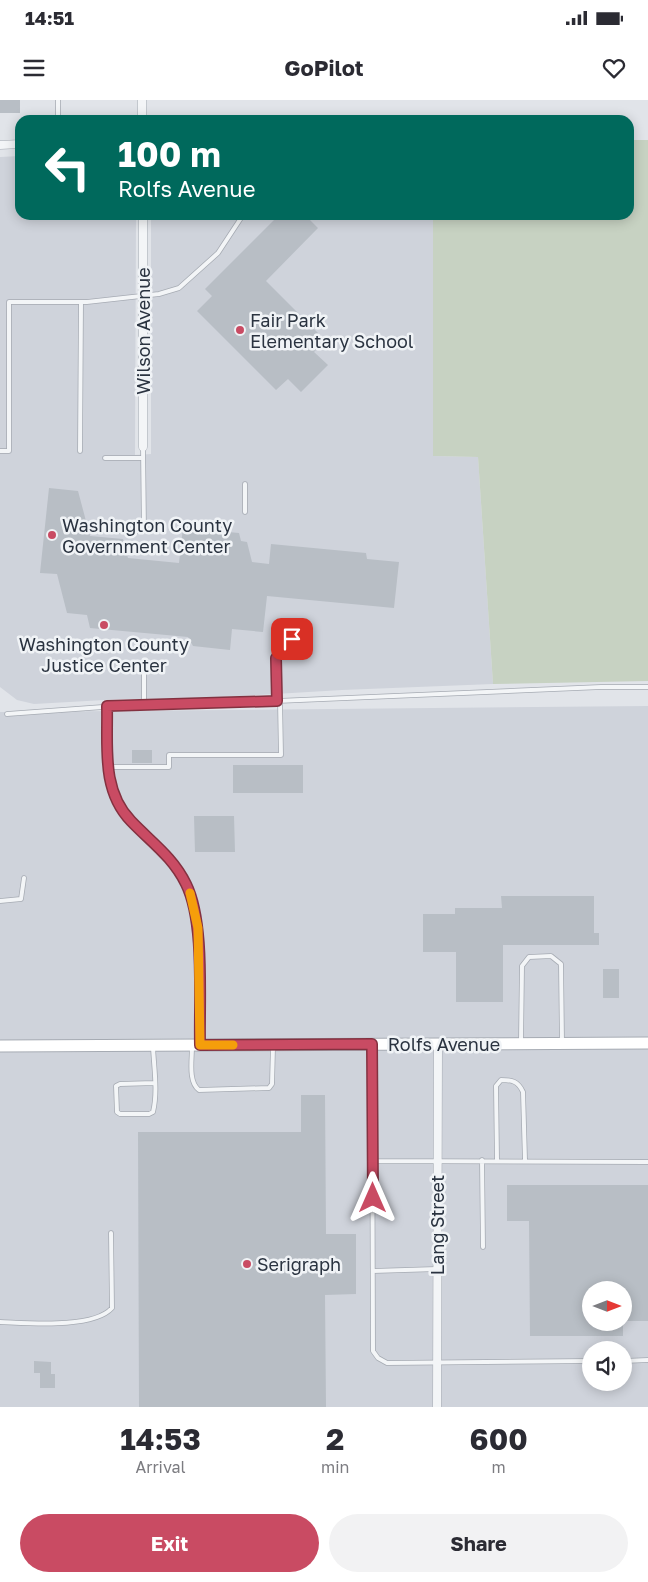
<!DOCTYPE html>
<style>
:root{--surface:#fff;--page:#f2f2f3;--text:#2b2b33;--muted:#7c7c81;--accent:#c94b63}
body{margin:0;font-family:"Golos Text",sans-serif;background:var(--page);color:var(--text);height:100vh;display:flex;flex-direction:column;font-size:19px;white-space:nowrap}
*{box-sizing:border-box;margin:0}
p{font-size:16px;color:var(--muted)}
.icon{flex:none;width:28px;height:28px;fill:none;stroke:currentColor;stroke-width:2;stroke-linecap:round;stroke-linejoin:round}
.map{position:relative;height:1307px;overflow:hidden}
.sheet{display:flex;flex-direction:column;background:var(--surface);flex:1}
.sheet>*{flex:none}
.top-card{position:absolute;left:15px;top:15px;width:619px;height:105px;border-radius:15px;box-shadow:0 2px 12px #0003;background:#00695c;color:#fff;overflow:hidden}
.needle{width:32px;rotate:90deg}
.tools{position:absolute;left:582px;top:1181px;display:grid;gap:10px}
.tools a{display:grid;place-items:center;width:50px;height:50px;border-radius:50%;background:var(--surface);box-shadow:0 2px 12px #0003;font-size:25px}
.pin{position:absolute;display:grid;place-items:center;width:42px;height:42px;color:#fff;margin:-21px;border-radius:10px;box-shadow:0 2px 8px #0006}
.me{position:absolute;width:55px;margin:-28px;rotate:0deg;stroke-linejoin:round;filter:drop-shadow(0 0 4px #0008)}
.turn{display:flex;align-items:center;gap:18px;height:105px;padding:0 20px;font-size:22px}
.turn .icon{width:65px;height:65px;stroke-width:2.5}
.turn b{display:block;font-size:35px;line-height:42px}
.eta{display:flex;justify-content:space-evenly;align-items:center;height:85px;text-align:center}
.eta b{font-size:30px;font-weight:700;line-height:35px}
.action{display:flex;gap:10px;margin-top:auto;padding:10px 20px}
.action a{flex:1;height:58px;border-radius:30px;background:var(--accent);color:#fff;font-size:20px;font-weight:700;line-height:58px;text-align:center}
.action a+a{background:var(--page);color:var(--text)}
.status{display:flex;justify-content:space-between;align-items:center;height:35px;padding:0 25px;background:var(--surface);direction:ltr}
.status svg{height:14px;fill:currentColor}
header{display:flex;justify-content:space-between;align-items:center;height:65px;padding:0 20px;background:var(--surface);font-size:22px;font-weight:700}
.map>svg:first-child{display:block}
</style>
<div class="status"><b>14:51</b><svg viewBox="0 0 49 12"><path d="M0 12V9h3v3zM5 12V6h3v6zM10 12V3h3v9zM15 12V0h3v12zM26 1h20v11H26zM47 4h2v5h-2z"/></svg></div>
<header><svg class="icon" aria-label="menu" viewBox="0 0 24 24"><path d="M4 6h16M4 12h16M4 18h16"/></svg>GoPilot<svg class="icon" aria-label="heart" viewBox="0 0 24 24"><path d="M12 20l-8-8c-3-5 5-10 8-4 3-6 11-1 8 4z"/></svg></header>
<div class="map">
<svg width="648" height="1307" viewBox="0 0 648 1307">
<rect width="100%" height="100%" fill="#e1e4e9"/>
<!-- built -->
<path fill="#cfd3db" fill-rule="evenodd" d="M 20,56 L 20,115 L 136,115 L 135,355 L 151,354 L 151,115 L 433,115 L 433,356 L 478,357 L 493,584 L 342,590 L 190,599 L 122,599 L 34,604 L 17,600 L 0,587 L 0,57 Z
M 648,606 L 648,1307 L 0,1307 L 0,612 ZM 591,1190 L 624,1190 L 624,1222 L 591,1222 ZM 591,1250 L 624,1250 L 624,1282 L 591,1282 Z"/>
<!-- green -->
<path fill="#c7d2c2" d="M 629,40 L 648,40 L 648,581 L 493,584 L 478,357 L 433,356 L 433,115 L 629,115 Z"/>
<!-- building -->
<path fill="#b8bec5" d="M 0,0 L 20,0 L 20,13 L 0,13 Z
M 279,115 L 305,115 L 318,128 L 266,181 L 325,240 L 314,252 L 328,265 L 301,292 L 288,279 L 276,290 L 197,211 L 212,196 L 205,189 Z
M 49,388 L 78,391 L 90,436 L 123,439 L 128,458 L 179,463 L 183,428 L 239,433 L 241,441 L 247,442 L 252,462 L 269,464 L 271,444 L 366,453 L 367,459 L 399,462 L 394,508 L 267,496 L 263,532 L 232,529 L 230,550 L 193,546 L 188,537 L 90,528 L 87,515 L 67,513 L 57,474 L 40,473 Z
M 132,650 L 152,650 L 152,663 L 132,663 Z
M 233,665 L 303,665 L 303,693 L 233,693 Z
M 194,716 L 234,716 L 235,752 L 195,752 Z
M 501,796 L 594,796 L 594,833 L 599,833 L 599,845 L 503,845 L 503,902 L 456,902 L 456,852 L 423,852 L 423,814 L 455,814 L 455,808 L 502,808 Z
M 603,869 L 619,869 L 619,898 L 603,898 Z
M 301,995 L 325,995 L 326,1134 L 356,1134 L 356,1194 L 325,1195 L 326,1307 L 139,1307 L 138,1032 L 301,1032 Z
M 507,1085 L 648,1085 L 648,1221 L 624,1221 L 624,1190 L 591,1190 L 591,1222 L 623,1222 L 623,1236 L 530,1236 L 529,1121 L 507,1121 Z
M 34,1261 L 51,1262 L 51,1274 L 55,1274 L 55,1288 L 40,1288 L 40,1273 L 34,1273 Z"/>
<g fill="none" stroke-linecap="round" stroke-linejoin="round">
<!-- lane casing -->
<g stroke="#a6abb3" stroke-width="5.5">
<path id="lane" d="M 58,20 L 58,0
M 0,351 L 9,351 L 9,202 L 87,202 L 159,194 L 179,188 L 218,153 L 243,115
M 80,351 L 81,202
M 105,358 L 143,358
M 245,384 L 245,412
M 105,431 L 144,431 L 143,347
M 277,601 L 276,558 L 305,525
M 144,604 L 144,563
M 107,606 C 108,646 101,691 132,722 C 152,742 173,758 186,785 C 205,824 199,898 200,943
M 7,614 L 144,604 L 277,601 L 601,587 L 648,587
M 108,667 L 169,667 L 169,655 L 281,655 L 280,601
M 0,801 L 21,799 L 24,778
M 521,941 L 522,866 L 529,857 L 551,856 L 561,864 L 562,942
M 372,946 L 373,1251 L 378,1258 L 387,1263 L 591,1261
M 153,947 C 154,968 158,992 153,1012 L 149,1014 L 120,1014 L 117,1012 L 116,986 L 120,984 L 154,983
M 192,947 C 192,960 188,982 199,990 L 269,988 L 272,984 L 273,947
M 482,1060 L 483,1147
M 497,1060 L 496,986 L 501,980 C 512,980 518,981 523,992 L 525,1060
M 373,1061 L 648,1062
M 373,1171 L 437,1169
M 0,1222 C 28,1223 93,1229 112,1208 L 111,1133
M 624,1261 L 648,1260"/>
</g>
<!-- street casing -->
<g stroke="#a6abb3" stroke-width="9">
<path id="street" d="M 142,0 L 142,20
M 0,45 L 20,44
M 143,115 L 143,347
M 437,1307 L 438,943"/>
</g>
<!-- secondary casing -->
<g stroke="#a6abb3" stroke-width="13">
<path id="secondary" d="M 0,946 L 648,943"/>
</g>
<!-- lane -->
<use href="#lane" stroke="#f3f5f7" stroke-width="4"/>
<!-- street -->
<use href="#street" stroke="#f3f5f7" stroke-width="8"/>
<!-- secondary -->
<use href="#secondary" stroke="#fff" stroke-width="11"/>
</g>
<g fill="none" stroke-linecap="round" stroke-linejoin="round">
<!-- route casing -->
<g stroke="#833140" stroke-width="12">
<path id="route" d="M 292,539 L 276,558 L 277,601 L 107,606 C 108,646 101,690 131,721 C 151,742 173,757 186,784 C 205,822 199,900 200,945 L 372,944 L 373,1098"/>
</g>
<!-- route -->
<use href="#route" stroke="#c94b63" stroke-width="9"/>
<!-- slow -->
<path stroke="#f59e0b" stroke-width="9" d="M 190,793 L 198,828 L 200,945 L 233,945"/>
</g>
<!-- markers -->
<g fill="#c94b63" stroke="#f0f3f6" stroke-width="2">
<circle cx="240" cy="230" r="5"/>
<circle cx="52" cy="435" r="5"/>
<circle cx="104" cy="525" r="5"/>
<circle cx="247" cy="1164" r="5"/>
</g>
<g text-anchor="middle" dominant-baseline="central" stroke-width="5" stroke-linejoin="round" paint-order="stroke">
<!-- poi labels -->
<g font-size="18" fill="#2a3340" stroke="#f0f3f6" text-anchor="start">
<text x="250" y="220">Fair Park<tspan x="250" dy="21">Elementary School</tspan></text>
<text x="62" y="425">Washington County<tspan x="62" dy="21">Government Center</tspan></text>
<text x="104" y="544" text-anchor="middle">Washington County<tspan x="104" dy="21">Justice Center</tspan></text>
<text x="257" y="1164">Serigraph</text>
</g>
<!-- street labels -->
<g font-size="18" fill="#2a3340" stroke="#f0f3f6">
<text transform="translate(143 231) rotate(-90)">Wilson Avenue</text>
<text x="444" y="944">Rolfs Avenue</text>
<text transform="translate(437 1125) rotate(-90)">Lang Street</text>
</g>
</g>
</svg>
<div class="tools">
<a><svg class="needle" viewBox="-14 -14 28 28"><path d="M0-13l5 13h-10z" fill="#e53935"/><path d="M0 13l5-13h-10z" fill="#7c7c81"/></svg></a>
<a><svg class="icon" aria-label="sound" viewBox="0 0 24 24"><path d="M4 9h4l5-4v14l-5-4H4zM17 9q2 3 0 6"/></svg></a>
</div>
<div class="pin" style="left:292px;top:539px;background:#d93025"><svg class="icon" aria-label="arrive" viewBox="0 0 24 24"><path d="M6 21V4h12l-3 4 3 4H6"/></svg></div>
<svg class="me" style="left:373px;top:1098px" viewBox="-20 -20 40 40"><path d="M0-17L14 15 0 8-14 15z" fill="#c94b63" stroke="#fff" stroke-width="4"/></svg>
<div class="top-card">
<div class="turn"><svg class="icon" aria-label="left" viewBox="0 0 24 24"><path d="M17 20v-9H6M10 6l-5 5 5 5"/></svg><div><b>100 m</b>Rolfs Avenue</div></div>
</div>
</div>
<section class="sheet">
<div class="eta">
<div><b>14:53</b><p>Arrival</p></div>
<div><b>2</b><p>min</p></div>
<div><b>600</b><p>m</p></div>
</div>
<div class="action"><a>Exit</a><a>Share</a></div>
</section>
